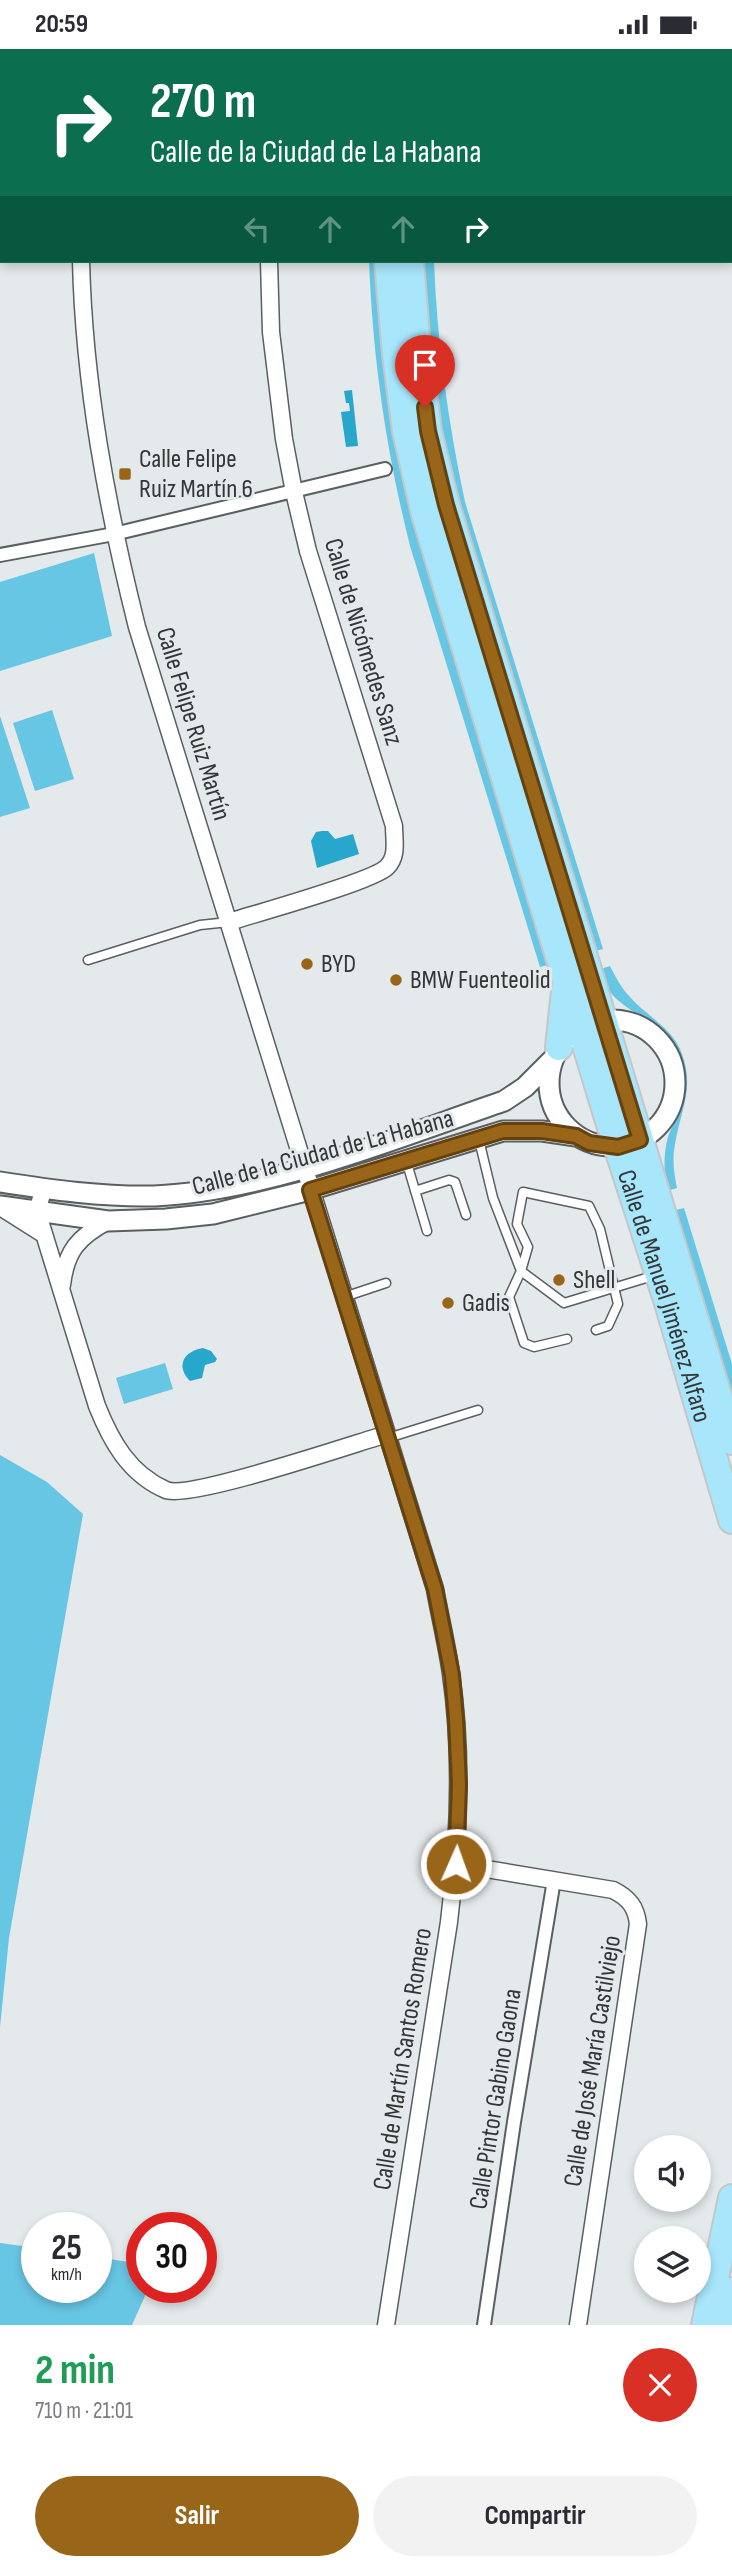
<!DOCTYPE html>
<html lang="es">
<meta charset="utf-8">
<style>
:root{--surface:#fff;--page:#f2f2f3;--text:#2b2b33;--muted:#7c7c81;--accent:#986519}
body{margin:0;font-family:"Sofia Sans Condensed",sans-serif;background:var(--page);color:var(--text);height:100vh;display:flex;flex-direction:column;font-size:26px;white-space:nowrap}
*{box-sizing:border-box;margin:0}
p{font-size:23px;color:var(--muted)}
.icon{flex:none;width:38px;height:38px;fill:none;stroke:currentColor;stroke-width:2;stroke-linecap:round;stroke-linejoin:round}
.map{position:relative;height:2276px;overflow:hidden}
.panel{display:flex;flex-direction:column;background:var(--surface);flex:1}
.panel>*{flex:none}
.banner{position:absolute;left:0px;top:0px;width:733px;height:214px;box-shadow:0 4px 10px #0003;background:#0b6e4f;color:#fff;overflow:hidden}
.fabs{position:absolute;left:634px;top:2086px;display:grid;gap:14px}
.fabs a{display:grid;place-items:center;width:77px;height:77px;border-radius:50%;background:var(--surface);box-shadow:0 4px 10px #0003;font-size:35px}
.speed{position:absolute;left:21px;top:2163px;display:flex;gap:14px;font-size:35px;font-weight:700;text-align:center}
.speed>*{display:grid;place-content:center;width:91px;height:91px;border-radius:50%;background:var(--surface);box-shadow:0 4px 10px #0003;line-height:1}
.speed small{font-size:18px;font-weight:400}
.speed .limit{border:10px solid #d22;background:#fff;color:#111}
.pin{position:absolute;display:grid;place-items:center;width:60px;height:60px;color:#fff;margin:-72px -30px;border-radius:50% 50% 50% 0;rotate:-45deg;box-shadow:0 0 7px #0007}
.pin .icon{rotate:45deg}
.me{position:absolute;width:77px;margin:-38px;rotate:2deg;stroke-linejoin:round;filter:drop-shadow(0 0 5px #0008)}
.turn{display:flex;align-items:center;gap:24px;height:147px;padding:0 35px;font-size:32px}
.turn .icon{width:91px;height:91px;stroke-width:2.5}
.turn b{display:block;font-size:49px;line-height:60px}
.lanes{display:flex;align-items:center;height:66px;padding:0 35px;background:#0003;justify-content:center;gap:35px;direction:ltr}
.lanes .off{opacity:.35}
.round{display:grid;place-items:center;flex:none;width:74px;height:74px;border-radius:37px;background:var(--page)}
.head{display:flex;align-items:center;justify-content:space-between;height:119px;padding:0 35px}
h1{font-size:42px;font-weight:700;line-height:52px;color:#1e9e55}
.cta{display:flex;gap:14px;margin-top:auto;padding:14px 35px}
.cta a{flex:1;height:80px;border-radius:42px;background:var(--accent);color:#fff;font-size:28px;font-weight:700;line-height:80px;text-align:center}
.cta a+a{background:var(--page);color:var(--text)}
.status{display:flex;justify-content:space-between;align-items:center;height:49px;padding:0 35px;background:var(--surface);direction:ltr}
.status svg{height:19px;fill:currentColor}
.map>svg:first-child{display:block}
</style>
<div class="status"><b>20:59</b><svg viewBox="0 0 49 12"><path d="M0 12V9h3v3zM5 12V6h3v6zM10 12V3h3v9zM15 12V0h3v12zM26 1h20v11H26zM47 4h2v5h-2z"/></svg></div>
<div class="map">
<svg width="732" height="2276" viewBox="0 0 732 2276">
<rect width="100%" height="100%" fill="#e4e9eb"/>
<!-- green -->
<path fill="#68c6e5" d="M 369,212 L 380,212 L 552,915 L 540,918 L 410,497 C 386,400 373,312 369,212 Z
M 422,212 L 434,212 C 437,293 448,373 465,453 L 603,900 L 591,903 L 454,455 L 429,314 Z
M 94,504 L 112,587 L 0,622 L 0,533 Z
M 52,661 L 74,730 L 35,742 L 13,674 Z
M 0,667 L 30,759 L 0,768 Z
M 610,917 C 616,929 622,940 631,949 C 646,966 671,979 680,1000 C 696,1037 681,1059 675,1095 C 672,1110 674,1125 677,1139 L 667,1142 C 664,1125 663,1105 668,1088 C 671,1078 678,1069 681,1059 C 686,1042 685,1022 678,1005 C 660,964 613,967 598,921 Z
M 684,1159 L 732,1315 L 732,1357 L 672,1162 Z
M 165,1314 L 173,1340 L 124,1355 L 116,1329 Z
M 0,1406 L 47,1433 L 83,1465 L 9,1889 L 0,1978 Z
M 0,2194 L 37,2199 L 37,2238 L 96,2238 L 96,2208 L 142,2215 L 142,2238 L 149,2238 L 132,2276 L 0,2276 Z"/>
<!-- water -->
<path fill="#26a7cb" d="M 352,341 L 358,397 L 346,398 L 341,363 L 350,362 L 349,354 L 346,354 L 344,342 Z
M 322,782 L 328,782 L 335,790 L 353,785 L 359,805 L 317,819 L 311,792 L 316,783 Z
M 203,1299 L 211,1302 L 217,1310 L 215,1313 L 205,1316 L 202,1329 L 190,1332 C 175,1317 184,1302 203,1299 Z"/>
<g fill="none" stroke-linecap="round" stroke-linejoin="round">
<!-- service casing -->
<g stroke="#5a5f61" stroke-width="11">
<path id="service" d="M 88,911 L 200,876 L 229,873
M 479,1091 L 493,1149 L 521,1222 L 564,1254 L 656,1226
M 406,1111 L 427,1182
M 415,1142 L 449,1131 L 455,1133 L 466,1166
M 344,1248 L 386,1234
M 567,1290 L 534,1298 L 524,1294 L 509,1248 L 521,1222 L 528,1198 L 517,1175 L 523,1143 L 589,1157 L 600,1180 L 618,1255 L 608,1277 L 596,1281
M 388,1389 L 478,1361"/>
</g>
<!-- pedestrian casing -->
<g stroke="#5a5f61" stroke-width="16">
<path id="pedestrian" d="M 0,506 L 114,485 L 385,420
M 484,2276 L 514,2073 L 554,1831"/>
</g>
<!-- minor casing -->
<g stroke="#5a5f61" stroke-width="19">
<path id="minor" d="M 92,2 L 92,0
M 281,2 L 281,0
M 81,212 C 84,336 107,458 137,578 L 435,1540 C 440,1568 447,1596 451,1625 C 463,1707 459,1791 449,1873 L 386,2276
M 229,873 C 254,865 374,832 387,818 C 398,807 394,792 394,777 L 308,502 L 294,443 L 284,390 L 271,283 L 269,212
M 44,1139 L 37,1162 L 97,1357 C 111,1392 129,1425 166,1441 C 189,1451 353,1395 387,1385
M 2,1159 L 43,1185
M 62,1236 C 66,1202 78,1188 108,1172
M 456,1815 L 613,1841 C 629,1849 636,1858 638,1875 L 578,2276"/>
</g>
<!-- tertiary casing -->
<g stroke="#5a5f61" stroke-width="23">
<path id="tertiary" d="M549 1034a63 63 0 1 1 126 0a63 63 0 1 1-126 0Z
M 0,1133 C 51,1141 103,1148 154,1147 C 268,1142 396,1089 504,1052 L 525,1038 L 553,1010
M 0,1157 L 108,1172 L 166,1170 L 213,1165 L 310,1141 L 503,1082 L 542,1082 L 576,1087"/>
</g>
<!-- trunk casing -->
<g stroke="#c6c6c7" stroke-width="30">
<g id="trunk">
<path d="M 402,2 L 403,0"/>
<path d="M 424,2 L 425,0"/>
<path id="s1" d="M 388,212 L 396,305 L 406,382 L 425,465 L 608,1069 L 668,1254 L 732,1471"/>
<path d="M 410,212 L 416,287 L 428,382 L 446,456 L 732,1392"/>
<path d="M 559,998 L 565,942"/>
<path d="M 705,2276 L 732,2149"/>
<path d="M 725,2276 L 732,2242"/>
</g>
</g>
<!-- service -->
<use href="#service" stroke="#fff" stroke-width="8"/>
<!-- pedestrian -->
<use href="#pedestrian" stroke="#fff" stroke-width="12"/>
<!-- minor -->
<use href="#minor" stroke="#fff" stroke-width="16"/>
<!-- tertiary -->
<use href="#tertiary" stroke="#fff" stroke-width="19"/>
<!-- trunk -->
<use href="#trunk" stroke="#a8e6fb" stroke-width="26"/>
</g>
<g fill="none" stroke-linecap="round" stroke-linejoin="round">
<!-- route casing -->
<g stroke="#634210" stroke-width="18">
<path id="route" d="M 425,358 L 428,382 L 446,456 L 640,1091 L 618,1098 L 589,1094 L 576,1087 L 542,1082 L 503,1082 L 310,1141 L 435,1540 L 452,1626 L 456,1670 L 459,1736 L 456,1815"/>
</g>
<!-- route -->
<use href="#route" stroke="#986519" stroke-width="12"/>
</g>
<!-- markers -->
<g fill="#986519" stroke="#e4e9eb" stroke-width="2.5">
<rect x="118" y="418" width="14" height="14" rx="3.5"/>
<circle cx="307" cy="915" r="7"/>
<circle cx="396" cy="931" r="7"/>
<circle cx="559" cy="1231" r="7"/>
<circle cx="448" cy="1254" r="7"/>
</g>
<g text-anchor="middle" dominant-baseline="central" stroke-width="6" stroke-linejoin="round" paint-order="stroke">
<!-- poi labels -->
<g font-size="26" fill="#333536" stroke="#e4e9eb" text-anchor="start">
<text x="139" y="410">Calle Felipe<tspan x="139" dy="30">Ruiz Martín 6</tspan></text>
<text x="321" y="915">BYD</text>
<text x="410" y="931">BMW Fuenteolid</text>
<text x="573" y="1231">Shell</text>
<text x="462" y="1254">Gadis</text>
</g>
<!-- street labels -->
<g font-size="26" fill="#333536" stroke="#e4e9eb">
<text transform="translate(363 593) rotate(73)">Calle de Nicómedes Sanz</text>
<text transform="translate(193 675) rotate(73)">Calle Felipe Ruiz Martín</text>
<text transform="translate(323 1104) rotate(-15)">Calle de la Ciudad de La Habana</text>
<text stroke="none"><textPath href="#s1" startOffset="1074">Calle de Manuel Jiménez Alfaro</textPath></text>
<text transform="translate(403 2010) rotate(-81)">Calle de Martín Santos Romero</text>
<text transform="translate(593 2012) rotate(-81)">Calle de José María Castilviejo</text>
<text transform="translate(496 2050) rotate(-81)">Calle Pintor Gabino Gaona</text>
</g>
</g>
</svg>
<div class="fabs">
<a><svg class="icon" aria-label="sound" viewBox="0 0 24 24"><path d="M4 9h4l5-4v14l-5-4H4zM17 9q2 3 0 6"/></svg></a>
<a><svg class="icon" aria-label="layers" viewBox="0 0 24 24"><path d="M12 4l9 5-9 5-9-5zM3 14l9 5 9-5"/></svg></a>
</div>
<div class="speed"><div>25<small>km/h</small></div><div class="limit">30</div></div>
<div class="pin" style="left:425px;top:358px;background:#d93025"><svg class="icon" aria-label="arrive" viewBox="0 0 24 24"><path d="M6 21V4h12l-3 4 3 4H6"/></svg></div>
<svg class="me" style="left:456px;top:1815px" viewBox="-20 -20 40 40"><circle r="17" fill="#986519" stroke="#fff" stroke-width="3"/><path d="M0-11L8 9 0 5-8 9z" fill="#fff"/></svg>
<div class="banner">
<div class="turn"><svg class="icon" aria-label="right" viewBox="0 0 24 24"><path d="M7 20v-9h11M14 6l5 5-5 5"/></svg><div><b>270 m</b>Calle de la Ciudad de La Habana</div></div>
<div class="lanes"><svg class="icon off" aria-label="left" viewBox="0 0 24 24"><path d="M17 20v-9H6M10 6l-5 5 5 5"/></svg><svg class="icon off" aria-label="ahead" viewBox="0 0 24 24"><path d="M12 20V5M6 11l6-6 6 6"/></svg><svg class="icon off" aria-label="ahead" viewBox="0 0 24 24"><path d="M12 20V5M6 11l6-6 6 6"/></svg><svg class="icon" aria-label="right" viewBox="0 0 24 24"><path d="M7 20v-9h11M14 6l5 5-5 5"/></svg></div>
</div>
</div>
<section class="panel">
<div class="head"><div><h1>2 min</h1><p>710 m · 21:01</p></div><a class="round" style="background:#d93025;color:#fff"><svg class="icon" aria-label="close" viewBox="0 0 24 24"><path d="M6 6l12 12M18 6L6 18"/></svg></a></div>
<div class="cta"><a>Salir</a><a>Compartir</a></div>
</section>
